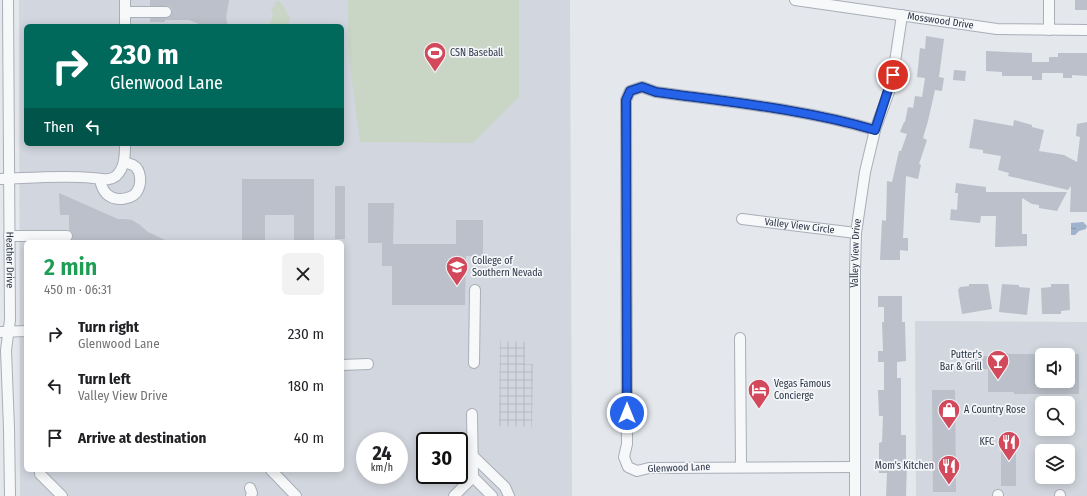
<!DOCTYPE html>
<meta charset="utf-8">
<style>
:root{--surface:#fff;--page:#f2f2f2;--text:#202124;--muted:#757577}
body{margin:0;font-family:"Fira Sans Condensed",sans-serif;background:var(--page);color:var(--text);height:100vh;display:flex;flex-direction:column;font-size:15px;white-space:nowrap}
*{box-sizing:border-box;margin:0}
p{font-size:13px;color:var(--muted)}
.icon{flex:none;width:22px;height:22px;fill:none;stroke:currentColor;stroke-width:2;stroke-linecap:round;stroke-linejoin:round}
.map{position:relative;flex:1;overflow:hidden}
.details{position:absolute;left:24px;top:240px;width:320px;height:232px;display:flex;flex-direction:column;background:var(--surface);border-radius:6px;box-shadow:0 2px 10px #0003}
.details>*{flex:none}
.guide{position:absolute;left:24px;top:24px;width:320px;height:122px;border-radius:6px;box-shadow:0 2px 10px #0003;background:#00695c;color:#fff;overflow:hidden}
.fabs{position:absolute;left:1035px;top:348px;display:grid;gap:8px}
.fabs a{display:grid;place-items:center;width:40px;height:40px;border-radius:6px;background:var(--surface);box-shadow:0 2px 10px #0003;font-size:20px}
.speed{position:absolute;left:356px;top:432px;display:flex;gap:8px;font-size:20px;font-weight:700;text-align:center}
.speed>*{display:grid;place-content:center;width:52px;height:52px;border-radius:50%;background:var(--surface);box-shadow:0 2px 10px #0003;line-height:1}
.speed small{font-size:10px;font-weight:400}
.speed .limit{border:2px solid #111;border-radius:6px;background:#fff;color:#111}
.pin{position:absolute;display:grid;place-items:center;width:34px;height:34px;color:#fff;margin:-17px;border:2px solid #fff;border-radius:50%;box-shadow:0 1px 4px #0007}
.me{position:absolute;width:44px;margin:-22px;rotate:0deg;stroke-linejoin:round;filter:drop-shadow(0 0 3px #0008)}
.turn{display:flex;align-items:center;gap:14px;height:84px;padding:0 20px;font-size:18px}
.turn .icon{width:52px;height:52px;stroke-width:2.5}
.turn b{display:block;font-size:28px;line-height:34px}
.then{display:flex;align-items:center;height:38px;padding:0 20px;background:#0003;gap:8px;font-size:15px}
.round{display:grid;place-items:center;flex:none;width:42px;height:42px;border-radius:6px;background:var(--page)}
.summary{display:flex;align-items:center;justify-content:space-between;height:68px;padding:0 20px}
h1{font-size:24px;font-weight:600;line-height:30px;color:#1e9e55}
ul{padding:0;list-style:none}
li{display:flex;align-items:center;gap:12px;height:52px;padding:0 20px}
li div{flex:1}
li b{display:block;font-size:15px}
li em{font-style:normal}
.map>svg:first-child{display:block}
</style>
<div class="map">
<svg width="1087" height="496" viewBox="0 0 1087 496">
<defs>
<pattern id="industrial-grid" width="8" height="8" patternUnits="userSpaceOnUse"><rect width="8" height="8" fill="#d2d6de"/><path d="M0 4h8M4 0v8" fill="none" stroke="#b4b8c0"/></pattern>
<pattern id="water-ripples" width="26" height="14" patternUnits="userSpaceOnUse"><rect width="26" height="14" fill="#9fb4cc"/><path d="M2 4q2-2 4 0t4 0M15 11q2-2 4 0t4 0" fill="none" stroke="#8293a7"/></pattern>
</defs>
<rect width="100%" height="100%" fill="#e4e7ec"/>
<!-- built -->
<path fill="#d2d6de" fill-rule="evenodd" d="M 19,0 L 570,0 L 572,496 L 20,496 ZM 26,26 L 342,26 L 342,144 L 26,144 ZM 26,242 L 342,242 L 342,470 L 26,470 ZM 365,441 L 399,441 L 399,475 L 365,475 ZM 425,441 L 459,441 L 459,475 L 425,475 Z
M 915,321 L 1087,322 L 1087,496 L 916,496 ZM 1042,355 L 1068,355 L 1068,381 L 1042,381 ZM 1042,403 L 1068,403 L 1068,429 L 1042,429 ZM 1042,451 L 1068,451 L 1068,477 L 1042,477 Z"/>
<!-- industrial -->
<path fill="url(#industrial-grid)" d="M 500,341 L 525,342 L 525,364 L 533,364 L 532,427 L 499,426 Z"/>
<!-- grass -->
<path fill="#c9d6c5" d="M 348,0 L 519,0 L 519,97 L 473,143 L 360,142 L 348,50 Z
M 280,1 L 290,18 L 287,26 L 269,26 L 273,15 L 271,8 L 276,6 L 274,2 Z"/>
<!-- water -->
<path fill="url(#water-ripples)" d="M 1083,222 L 1087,226 L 1086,229 L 1079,231 L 1075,235 L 1071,235 L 1071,223 Z"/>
<!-- building -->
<path fill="#bbc0ca" d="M 150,0 L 229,0 L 226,18 L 228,26 L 204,26 L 189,20 L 165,20 L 165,22 L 150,22 L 150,18 L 169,18 L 172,12 L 172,9 L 169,6 L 150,6 Z
M 1075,0 L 1087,0 L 1087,10 L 1075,10 Z
M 926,36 L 944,39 L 939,77 L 944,78 L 942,91 L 935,90 L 928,121 L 923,138 L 927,140 L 919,164 L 921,165 L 918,179 L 906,176 L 903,238 L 908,238 L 908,251 L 900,250 L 900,260 L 880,260 L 882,220 L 886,221 L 887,181 L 892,182 L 899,151 L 901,151 L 907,134 L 900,132 L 904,122 L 905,122 L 908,107 L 913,108 L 915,96 L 922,97 L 925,78 L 917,77 L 920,48 L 925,49 Z
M 986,51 L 1032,53 L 1032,62 L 1049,62 L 1049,57 L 1058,57 L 1058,53 L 1087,53 L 1087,76 L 1072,75 L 1072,78 L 1063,78 L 1063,73 L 1042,73 L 1042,80 L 1032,80 L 1032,76 L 1002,76 L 1002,72 L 986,71 Z
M 954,70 L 966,71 L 965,81 L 953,80 Z
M 974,119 L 1013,126 L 1014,120 L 1032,125 L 1032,127 L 1044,130 L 1039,151 L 1064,155 L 1077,162 L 1080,137 L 1076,136 L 1077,124 L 1087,122 L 1087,212 L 1070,212 L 1071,186 L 1068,190 L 1008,176 L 1009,173 L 998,170 L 1001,156 L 983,153 L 983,150 L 969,148 Z
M 242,179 L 314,179 L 314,242 L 294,242 L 294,215 L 265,215 L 265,242 L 242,242 Z
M 956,183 L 986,187 L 986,192 L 1067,192 L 1057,211 L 1039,208 L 1039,205 L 1032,204 L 1022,198 L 1022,234 L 1027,234 L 1027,246 L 995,247 L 996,216 L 981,216 L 980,223 L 950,220 L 951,209 L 957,210 L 958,193 L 955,193 Z
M 335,186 L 345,186 L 345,239 L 335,239 Z
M 59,193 L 118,219 L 125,219 L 132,220 L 140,225 L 148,232 L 169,242 L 69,242 L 72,240 L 73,236 L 72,232 L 69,230 L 69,215 L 60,215 Z
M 368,203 L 394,203 L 393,244 L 456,244 L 456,220 L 483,220 L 483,256 L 466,256 L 465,305 L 392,305 L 392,266 L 382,266 L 382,243 L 368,243 Z
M 969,284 L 988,284 L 992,309 L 962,314 L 958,290 L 960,287 L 969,286 Z
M 1002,284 L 1019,285 L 1019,287 L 1030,288 L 1027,315 L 999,312 Z
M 1051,284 L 1069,284 L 1070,310 L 1061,311 L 1061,314 L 1042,314 L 1041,288 L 1051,287 Z
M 878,296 L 902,296 L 902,322 L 905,322 L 906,361 L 897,362 L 897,378 L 901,378 L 901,435 L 906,435 L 906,462 L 907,462 L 906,496 L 886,496 L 887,473 L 879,473 L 879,443 L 882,442 L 883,416 L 879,416 L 878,390 L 884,390 L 884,362 L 878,362 L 878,351 L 883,351 L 882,322 L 884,322 L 884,307 L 878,307 Z
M 996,353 L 1008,353 L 1008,354 L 1042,354 L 1042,381 L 1068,381 L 1068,354 L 1079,354 L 1079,394 L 1014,394 L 1014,392 L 988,392 L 988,369 L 974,369 L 974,356 L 996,356 Z
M 932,390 L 955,390 L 956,492 L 933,492 Z
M 1001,439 L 1016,439 L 1016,486 L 1001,486 Z"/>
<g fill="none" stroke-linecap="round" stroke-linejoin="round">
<!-- minor casing -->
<g stroke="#a9aeb7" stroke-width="12">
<g id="minor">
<path id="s1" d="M 8,0 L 10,320 L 6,350 L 9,428 L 10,496"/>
<path id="s2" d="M 795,0 L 997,29 L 1087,30"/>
<path d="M 1049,0 L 1049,30"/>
<path d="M 125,12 L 166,12"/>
<path d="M 125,26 L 125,0"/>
<path d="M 0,179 C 31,178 62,175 93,178 C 101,178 108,182 116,176 C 125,168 125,155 125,144"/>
<path d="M 100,179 C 102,192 109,200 122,199 C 128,198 133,197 136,193 C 142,185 142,170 133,165 C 130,164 127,163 124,162"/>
<path id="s3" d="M 742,219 L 856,233"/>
<path d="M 9,236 L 67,236"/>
<path d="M 0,332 L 26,331"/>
<path d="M 740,338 L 741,467"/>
<path d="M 474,363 L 475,290"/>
<path d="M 342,365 L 368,364"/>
<path d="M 472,414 L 473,477 L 492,496"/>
<path d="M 472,455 L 505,487 L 509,496"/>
<path d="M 855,467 L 649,468 L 637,471 L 628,467 L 624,457 L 627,444 L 626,100 L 630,91 L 642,87 L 656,92 C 729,102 804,109 875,130"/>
<path d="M 40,470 L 40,474 L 62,496"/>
<path d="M 271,470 L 296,496"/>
<path d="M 250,488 L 252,493 L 251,496"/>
<path d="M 998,495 L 998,496"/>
<path d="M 1060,495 L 1060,496"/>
<path d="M 454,496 L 473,477"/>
<path id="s4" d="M 855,496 L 855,272 L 856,233 L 865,172 L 875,130 L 890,89 L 893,75 L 902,15"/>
</g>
</g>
<!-- minor -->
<use href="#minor" stroke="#f7f8fa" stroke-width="10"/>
</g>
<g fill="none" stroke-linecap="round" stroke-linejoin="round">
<!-- route casing -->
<g stroke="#184099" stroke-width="10">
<path id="route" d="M 627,413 L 626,100 L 630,91 L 642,87 L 656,92 C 729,102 804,109 875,130 L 893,75"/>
</g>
<!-- route -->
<use href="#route" stroke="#2563eb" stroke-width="7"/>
</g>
<!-- icons -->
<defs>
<g id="stadium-pin" transform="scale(1.15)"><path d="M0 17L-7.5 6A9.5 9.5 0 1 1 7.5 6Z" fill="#d1495b" stroke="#f4f6f9"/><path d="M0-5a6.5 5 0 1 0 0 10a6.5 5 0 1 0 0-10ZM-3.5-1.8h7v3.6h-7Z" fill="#fff"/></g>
<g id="university-pin" transform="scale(1.15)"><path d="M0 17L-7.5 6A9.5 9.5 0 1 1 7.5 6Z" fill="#d1495b" stroke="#f4f6f9"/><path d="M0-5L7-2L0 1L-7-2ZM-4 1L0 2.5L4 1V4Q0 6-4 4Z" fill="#fff"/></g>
<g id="bar-pin" transform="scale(1.15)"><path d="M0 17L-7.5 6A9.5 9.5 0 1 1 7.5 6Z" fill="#d1495b" stroke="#f4f6f9"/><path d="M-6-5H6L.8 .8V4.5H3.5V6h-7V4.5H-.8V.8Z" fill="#fff"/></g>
<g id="hotel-pin" transform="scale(1.15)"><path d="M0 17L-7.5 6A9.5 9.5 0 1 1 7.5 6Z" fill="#d1495b" stroke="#f4f6f9"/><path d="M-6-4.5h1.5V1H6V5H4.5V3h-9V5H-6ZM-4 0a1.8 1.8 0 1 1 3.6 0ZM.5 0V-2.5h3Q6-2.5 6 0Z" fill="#fff"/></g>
<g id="shop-pin" transform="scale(1.15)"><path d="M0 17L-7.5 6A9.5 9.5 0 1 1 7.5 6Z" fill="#d1495b" stroke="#f4f6f9"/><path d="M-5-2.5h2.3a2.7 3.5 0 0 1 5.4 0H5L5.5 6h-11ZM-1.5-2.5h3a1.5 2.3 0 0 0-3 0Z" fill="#fff"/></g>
<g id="restaurant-pin" transform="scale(1.15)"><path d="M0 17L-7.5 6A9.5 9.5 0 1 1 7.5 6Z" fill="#d1495b" stroke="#f4f6f9"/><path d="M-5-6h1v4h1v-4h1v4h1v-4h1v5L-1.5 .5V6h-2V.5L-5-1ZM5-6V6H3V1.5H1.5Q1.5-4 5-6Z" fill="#fff"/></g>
</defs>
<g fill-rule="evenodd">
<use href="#stadium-pin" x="435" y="53"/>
<use href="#university-pin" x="457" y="267"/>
<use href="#bar-pin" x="998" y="361"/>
<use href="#hotel-pin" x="759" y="390"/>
<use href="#shop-pin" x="949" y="410"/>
<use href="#restaurant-pin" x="1009" y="442"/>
<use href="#restaurant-pin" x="949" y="466"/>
</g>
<g text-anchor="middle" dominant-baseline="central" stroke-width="3.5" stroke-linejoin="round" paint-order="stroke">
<!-- street labels -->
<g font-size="10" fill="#2b3445" stroke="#f4f6f9">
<text stroke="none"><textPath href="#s2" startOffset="147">Mosswood Drive</textPath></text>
<text stroke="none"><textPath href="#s3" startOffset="58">Valley View Circle</textPath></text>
<text stroke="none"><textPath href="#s4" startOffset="243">Valley View Drive</textPath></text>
<text stroke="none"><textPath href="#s1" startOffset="260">Heather Drive</textPath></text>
<text transform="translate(679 468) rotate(-2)">Glenwood Lane</text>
</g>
<!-- poi labels -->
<g font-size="10" fill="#2b3445" stroke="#f4f6f9" text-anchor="start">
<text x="450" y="53">CSN Baseball</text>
<text x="472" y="261">College of<tspan x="472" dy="12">Southern Nevada</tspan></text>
<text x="982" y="355" text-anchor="end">Putter's<tspan x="982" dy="12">Bar &amp; Grill</tspan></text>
<text x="774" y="384">Vegas Famous<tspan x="774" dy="12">Concierge</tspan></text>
<text x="964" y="410">A Country Rose</text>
<text x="994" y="442" text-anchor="end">KFC</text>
<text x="934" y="466" text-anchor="end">Mom's Kitchen</text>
</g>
</g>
</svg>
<div class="fabs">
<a><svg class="icon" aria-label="sound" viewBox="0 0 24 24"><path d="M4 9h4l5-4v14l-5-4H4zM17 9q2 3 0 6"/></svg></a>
<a><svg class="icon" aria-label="search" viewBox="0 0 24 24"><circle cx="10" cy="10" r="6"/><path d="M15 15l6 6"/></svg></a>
<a><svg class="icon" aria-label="layers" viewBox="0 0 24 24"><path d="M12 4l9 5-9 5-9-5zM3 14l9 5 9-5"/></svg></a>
</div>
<div class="speed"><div>24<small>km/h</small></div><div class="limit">30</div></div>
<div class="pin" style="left:893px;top:75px;background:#d93025"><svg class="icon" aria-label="arrive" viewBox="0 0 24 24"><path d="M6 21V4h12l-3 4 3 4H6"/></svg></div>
<svg class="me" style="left:627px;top:413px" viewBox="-20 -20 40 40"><circle r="17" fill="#2563eb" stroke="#fff" stroke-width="3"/><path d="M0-11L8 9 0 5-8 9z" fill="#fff"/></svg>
<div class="guide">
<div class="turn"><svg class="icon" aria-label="right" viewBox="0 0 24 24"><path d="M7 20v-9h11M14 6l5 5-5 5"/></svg><div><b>230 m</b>Glenwood Lane</div></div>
<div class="then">Then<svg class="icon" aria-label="left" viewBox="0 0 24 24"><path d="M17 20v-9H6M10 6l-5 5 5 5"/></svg></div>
</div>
<section class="details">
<div class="summary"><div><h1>2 min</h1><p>450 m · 06:31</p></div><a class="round"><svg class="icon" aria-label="close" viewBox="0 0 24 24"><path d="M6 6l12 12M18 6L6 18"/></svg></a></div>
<ul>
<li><svg class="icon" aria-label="right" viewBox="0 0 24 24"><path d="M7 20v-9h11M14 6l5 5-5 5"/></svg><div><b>Turn right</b><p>Glenwood Lane</p></div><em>230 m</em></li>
<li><svg class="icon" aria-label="left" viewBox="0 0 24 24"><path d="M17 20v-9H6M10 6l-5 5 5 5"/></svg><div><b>Turn left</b><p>Valley View Drive</p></div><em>180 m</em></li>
<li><svg class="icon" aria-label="arrive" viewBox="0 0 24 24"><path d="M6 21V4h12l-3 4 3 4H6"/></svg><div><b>Arrive at destination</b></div><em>40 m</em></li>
</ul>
</section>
</div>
